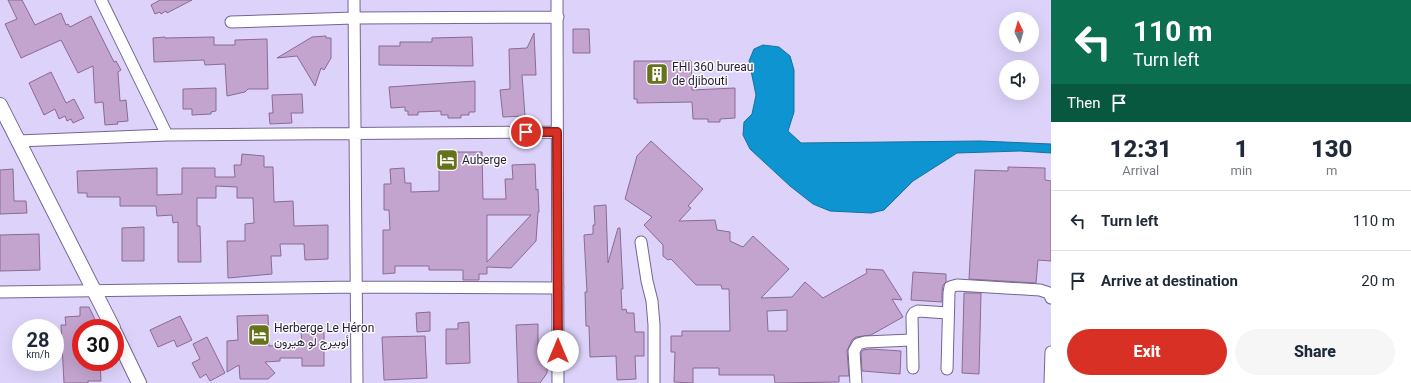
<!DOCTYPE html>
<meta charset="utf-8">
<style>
:root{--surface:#fff;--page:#f6f6f7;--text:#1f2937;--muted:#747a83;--line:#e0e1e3;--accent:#d93025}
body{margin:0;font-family:Roboto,Vazirmatn,sans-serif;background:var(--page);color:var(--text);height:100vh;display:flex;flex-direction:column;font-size:15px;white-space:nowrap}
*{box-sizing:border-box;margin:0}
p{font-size:13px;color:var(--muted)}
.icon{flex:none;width:22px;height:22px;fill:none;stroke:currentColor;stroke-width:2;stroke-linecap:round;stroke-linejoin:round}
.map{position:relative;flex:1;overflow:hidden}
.side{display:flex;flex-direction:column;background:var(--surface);width:360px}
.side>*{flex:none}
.banner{background:#0b6e4f;color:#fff;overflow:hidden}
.needle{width:26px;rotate:355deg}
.buttons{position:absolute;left:999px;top:12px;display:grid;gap:8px}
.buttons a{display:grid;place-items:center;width:40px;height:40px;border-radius:50%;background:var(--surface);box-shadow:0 4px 16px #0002;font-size:20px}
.speed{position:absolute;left:12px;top:319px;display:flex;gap:8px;font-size:20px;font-weight:700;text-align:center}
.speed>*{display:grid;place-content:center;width:52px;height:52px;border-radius:50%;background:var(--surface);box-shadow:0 4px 16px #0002;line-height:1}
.speed small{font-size:10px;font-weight:400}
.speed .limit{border:6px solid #d22;background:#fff;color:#111}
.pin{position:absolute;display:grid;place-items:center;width:34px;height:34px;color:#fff;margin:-17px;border:2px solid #fff;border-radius:50%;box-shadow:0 1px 4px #0007}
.me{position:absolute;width:44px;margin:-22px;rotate:0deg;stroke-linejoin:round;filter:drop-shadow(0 0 3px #0008)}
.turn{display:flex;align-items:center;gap:14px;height:84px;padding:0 16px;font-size:18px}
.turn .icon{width:52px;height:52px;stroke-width:2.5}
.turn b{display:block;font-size:28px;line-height:34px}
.then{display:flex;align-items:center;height:38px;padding:0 16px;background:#0003;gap:8px;font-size:15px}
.eta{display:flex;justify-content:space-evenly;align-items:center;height:68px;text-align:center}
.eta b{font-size:24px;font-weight:800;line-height:28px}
.action{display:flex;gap:8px;margin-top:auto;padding:8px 16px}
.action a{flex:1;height:46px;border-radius:24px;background:var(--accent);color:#fff;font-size:16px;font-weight:800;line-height:46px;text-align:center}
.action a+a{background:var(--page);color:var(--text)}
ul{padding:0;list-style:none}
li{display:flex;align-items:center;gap:12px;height:60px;padding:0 16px;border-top:1px solid var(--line)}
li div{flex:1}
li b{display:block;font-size:15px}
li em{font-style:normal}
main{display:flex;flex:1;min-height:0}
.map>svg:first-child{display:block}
</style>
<main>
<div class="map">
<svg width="1051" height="383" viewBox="0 0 1051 383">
<rect width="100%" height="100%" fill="#ddd3fa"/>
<!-- water -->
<path fill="#0e94d0" stroke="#1571a0" d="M 763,45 L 779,47 L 790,56 L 794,70 L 794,112 L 788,131 L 801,143 L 980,141 L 1051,144 L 1051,153 L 1020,151 L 957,153 L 913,181 L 884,210 L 871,213 L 830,211 L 813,204 L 790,186 L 750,149 L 743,135 L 744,122 L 752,114 L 756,95 L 749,61 L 754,49 Z"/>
<!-- building -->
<path fill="#c3a4cf" stroke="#896b93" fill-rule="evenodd" d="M 8,0 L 22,0 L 35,25 L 61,13 L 66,25 L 68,24 L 70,27 L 91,16 L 114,62 L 116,61 L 121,70 L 118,72 L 120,101 L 126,100 L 128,121 L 117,122 L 118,124 L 105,125 L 103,102 L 95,103 L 93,66 L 78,73 L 61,40 L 21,58 L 5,24 L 17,19 Z
M 160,0 L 192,0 L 167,13 L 166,11 L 161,14 L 160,12 L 155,14 L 151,5 Z
M 573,29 L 589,29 L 590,53 L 573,53 Z
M 534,33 L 536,75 L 522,75 L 525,116 L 503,117 L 500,90 L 510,89 L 509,49 L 527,48 Z
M 326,36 L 326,38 L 331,38 L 331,58 L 324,70 L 321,68 L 315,86 L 297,56 L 277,58 L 312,37 Z
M 165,37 L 165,38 L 214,37 L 214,45 L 235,45 L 235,40 L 267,39 L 268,89 L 248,89 L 245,92 L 227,96 L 225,64 L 205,65 L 204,60 L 154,62 L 153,38 Z
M 472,37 L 473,66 L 379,65 L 379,46 L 400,46 L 400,42 L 432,42 L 432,38 Z
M 634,61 L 691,61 L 692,90 L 735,88 L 735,118 L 720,119 L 720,122 L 708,122 L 708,119 L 693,119 L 692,102 L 637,103 L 637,99 L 634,99 Z
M 51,72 L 66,103 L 74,99 L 84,118 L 73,123 L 71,119 L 67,121 L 65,116 L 59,119 L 55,109 L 44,115 L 29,83 Z
M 475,81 L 475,112 L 469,112 L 469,115 L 461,115 L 461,118 L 448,118 L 448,115 L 441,115 L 441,111 L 418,112 L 418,115 L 408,115 L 408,111 L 405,111 L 405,107 L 391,108 L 389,87 Z
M 216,88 L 216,111 L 211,112 L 211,114 L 192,115 L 192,109 L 183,109 L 183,89 Z
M 302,94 L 303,113 L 291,113 L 292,123 L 270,124 L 269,113 L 273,113 L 272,95 Z
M 651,141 L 703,189 L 688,206 L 691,208 L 679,221 L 715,220 L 717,230 L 730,232 L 730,241 L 743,247 L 753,236 L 789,269 L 761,298 L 792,297 L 805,282 L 823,298 L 867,273 L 866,269 L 883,270 L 902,300 L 892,299 L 903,317 L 871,335 L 856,337 L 852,340 L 847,351 L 849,376 L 839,376 L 839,382 L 775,383 L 774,375 L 719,375 L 719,368 L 693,368 L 693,383 L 674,382 L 675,352 L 671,352 L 671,336 L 682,336 L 682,331 L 730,331 L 729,289 L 722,289 L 721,285 L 696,285 L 671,259 L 668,260 L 663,256 L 663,245 L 644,225 L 652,217 L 625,199 L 637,156 ZM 787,310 L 787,331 L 768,331 L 767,311 Z
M 439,152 L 482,152 L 483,199 L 506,199 L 505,179 L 513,179 L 512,165 L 535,164 L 536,190 L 538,189 L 539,212 L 538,212 L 536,241 L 511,268 L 487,267 L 487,274 L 479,274 L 479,280 L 463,280 L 463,270 L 429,270 L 429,266 L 395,266 L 395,273 L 383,274 L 383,230 L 390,230 L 389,210 L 384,210 L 384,184 L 391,184 L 390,169 L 404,168 L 405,183 L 411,183 L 411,192 L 439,191 ZM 487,215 L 531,215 L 487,262 Z
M 242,154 L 264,156 L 264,167 L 273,167 L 274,202 L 293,201 L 294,226 L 328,225 L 328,259 L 305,260 L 304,244 L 280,244 L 281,256 L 271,256 L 272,274 L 228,278 L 227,241 L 245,241 L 245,224 L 254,223 L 253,198 L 237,198 L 237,187 L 216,186 L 216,198 L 197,198 L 197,226 L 200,226 L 201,262 L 178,262 L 178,222 L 173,223 L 172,215 L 157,216 L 156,206 L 120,206 L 120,197 L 87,197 L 87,193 L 78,193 L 77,171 L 157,168 L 157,195 L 182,194 L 182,168 L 215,168 L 215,177 L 235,177 L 234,165 L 241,165 Z
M 1008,167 L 1045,168 L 1045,180 L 1051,181 L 1051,261 L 1038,260 L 1036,283 L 969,279 L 975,170 L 1008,171 Z
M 13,169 L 14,201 L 26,201 L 27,213 L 0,214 L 0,170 Z
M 606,205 L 608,263 L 618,228 L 620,228 L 623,289 L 621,289 L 622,310 L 626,309 L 627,313 L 634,313 L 635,332 L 644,332 L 644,356 L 635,356 L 636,379 L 617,380 L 616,356 L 590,357 L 589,326 L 586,326 L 585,292 L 587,292 L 584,235 L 593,234 L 593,225 L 595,225 L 594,206 Z
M 144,227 L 144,261 L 122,261 L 122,228 Z
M 39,234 L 40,270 L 0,271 L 0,235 Z
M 913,272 L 946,274 L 946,282 L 943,285 L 942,292 L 942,302 L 911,300 Z
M 964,293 L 981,293 L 979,374 L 962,373 Z
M 80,307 L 89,307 L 99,328 L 81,328 L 81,362 L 100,362 L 101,381 L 88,381 L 88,383 L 64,383 L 61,325 L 66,325 L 65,317 L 80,316 Z
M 430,312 L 430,331 L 417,332 L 416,313 Z
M 268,315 L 269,346 L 302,344 L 301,332 L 324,332 L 324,366 L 302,366 L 302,358 L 280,358 L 280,361 L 265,362 L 275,373 L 268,379 L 240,379 L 239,365 L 227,372 L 227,341 L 238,340 L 237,316 Z
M 180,316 L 192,340 L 177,347 L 174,340 L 158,347 L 150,330 Z
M 469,322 L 470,363 L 446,364 L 446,329 L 458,329 L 458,323 Z
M 538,324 L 538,349 L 545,348 L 545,359 L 547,359 L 547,373 L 540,383 L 518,383 L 516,325 Z
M 425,336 L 427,378 L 384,380 L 382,337 Z
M 207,337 L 225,373 L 210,381 L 206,374 L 200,378 L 192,363 L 200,359 L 193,344 Z
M 870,349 L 901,351 L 900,374 L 862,371 L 861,353 L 863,350 Z"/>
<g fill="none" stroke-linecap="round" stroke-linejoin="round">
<!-- minor casing -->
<g stroke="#736693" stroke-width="13">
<path id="minor" d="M 101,0 L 167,135
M 354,0 L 357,383
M 557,0 L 558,383
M 231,22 L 354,18 L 558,17
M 18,141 L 167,135 L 557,132
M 641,242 L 647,281 L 652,301 L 654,325 L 654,383
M 0,292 L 356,287 L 558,288
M 913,368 L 912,316 L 914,313 L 918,311 L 948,313
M 947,369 L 949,293 L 950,287 L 957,285 L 1040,290 L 1049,293 L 1051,298
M 856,383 L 854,351 L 858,344 L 865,342 L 911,340
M 1050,383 L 1051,352"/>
</g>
<!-- tertiary casing -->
<g stroke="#736693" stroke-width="16">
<path id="tertiary" d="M 0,105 L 113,328
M 115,333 L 139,383"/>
</g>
<!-- minor -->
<use href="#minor" stroke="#fff" stroke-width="11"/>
<!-- tertiary -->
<use href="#tertiary" stroke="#fff" stroke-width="14"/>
</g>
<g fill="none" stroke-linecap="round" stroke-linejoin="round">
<!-- route casing -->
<g stroke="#8d1f18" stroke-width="10">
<path id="route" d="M 526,132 L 557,132 L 558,351"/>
</g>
<!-- route -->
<use href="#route" stroke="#d93025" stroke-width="7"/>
</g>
<!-- icons -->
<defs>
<g id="building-square" transform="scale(1.15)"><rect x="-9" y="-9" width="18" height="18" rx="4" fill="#67721d" stroke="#fbfaff"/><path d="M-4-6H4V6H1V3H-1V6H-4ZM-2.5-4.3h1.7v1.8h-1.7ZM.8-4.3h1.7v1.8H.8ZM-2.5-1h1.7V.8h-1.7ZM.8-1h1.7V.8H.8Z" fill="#fff"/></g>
<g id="hotel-square" transform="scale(1.15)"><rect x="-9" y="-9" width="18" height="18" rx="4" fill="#67721d" stroke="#fbfaff"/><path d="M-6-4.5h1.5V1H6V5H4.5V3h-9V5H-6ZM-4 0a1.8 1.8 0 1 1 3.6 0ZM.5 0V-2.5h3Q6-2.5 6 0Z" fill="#fff"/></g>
</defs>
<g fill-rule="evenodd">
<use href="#building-square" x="657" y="74"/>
<use href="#hotel-square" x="447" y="160"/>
<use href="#hotel-square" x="259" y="335"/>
</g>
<g text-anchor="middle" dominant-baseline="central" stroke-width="3" stroke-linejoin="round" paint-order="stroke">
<!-- poi labels -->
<g font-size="12" fill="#241f31" stroke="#fbfaff" text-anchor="start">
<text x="672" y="67">FHI 360 bureau<tspan x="672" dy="14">de djibouti</tspan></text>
<text x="462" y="160">Auberge</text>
<text x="274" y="328">Herberge Le Héron<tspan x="274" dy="14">أوبيرج لو هيرون</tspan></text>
</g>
</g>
</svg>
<div class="buttons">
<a><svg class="needle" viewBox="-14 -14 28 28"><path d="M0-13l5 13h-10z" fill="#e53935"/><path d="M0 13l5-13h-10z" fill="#747a83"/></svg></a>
<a><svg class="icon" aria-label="sound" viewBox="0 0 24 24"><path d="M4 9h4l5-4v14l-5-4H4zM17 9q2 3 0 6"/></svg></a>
</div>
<div class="speed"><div>28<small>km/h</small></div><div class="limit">30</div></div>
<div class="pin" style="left:526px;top:132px;background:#d93025"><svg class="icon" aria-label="arrive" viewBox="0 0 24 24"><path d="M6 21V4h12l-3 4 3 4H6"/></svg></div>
<svg class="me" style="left:558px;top:351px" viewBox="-20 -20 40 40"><circle r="19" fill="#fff"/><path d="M0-13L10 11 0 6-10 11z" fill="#d93025"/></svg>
</div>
<section class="side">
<div class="banner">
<div class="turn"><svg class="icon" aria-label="left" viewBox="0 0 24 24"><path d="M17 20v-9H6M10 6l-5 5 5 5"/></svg><div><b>110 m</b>Turn left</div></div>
<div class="then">Then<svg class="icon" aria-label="arrive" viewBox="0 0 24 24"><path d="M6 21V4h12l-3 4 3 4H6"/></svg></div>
</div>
<div class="eta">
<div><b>12:31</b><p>Arrival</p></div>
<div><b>1</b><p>min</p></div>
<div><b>130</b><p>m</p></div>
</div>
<ul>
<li><svg class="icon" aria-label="left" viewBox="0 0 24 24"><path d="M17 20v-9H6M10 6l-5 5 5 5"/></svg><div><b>Turn left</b></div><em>110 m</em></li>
<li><svg class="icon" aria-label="arrive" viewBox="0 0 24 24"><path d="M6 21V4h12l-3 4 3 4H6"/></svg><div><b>Arrive at destination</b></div><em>20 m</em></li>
</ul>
<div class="action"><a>Exit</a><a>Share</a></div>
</section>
</main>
